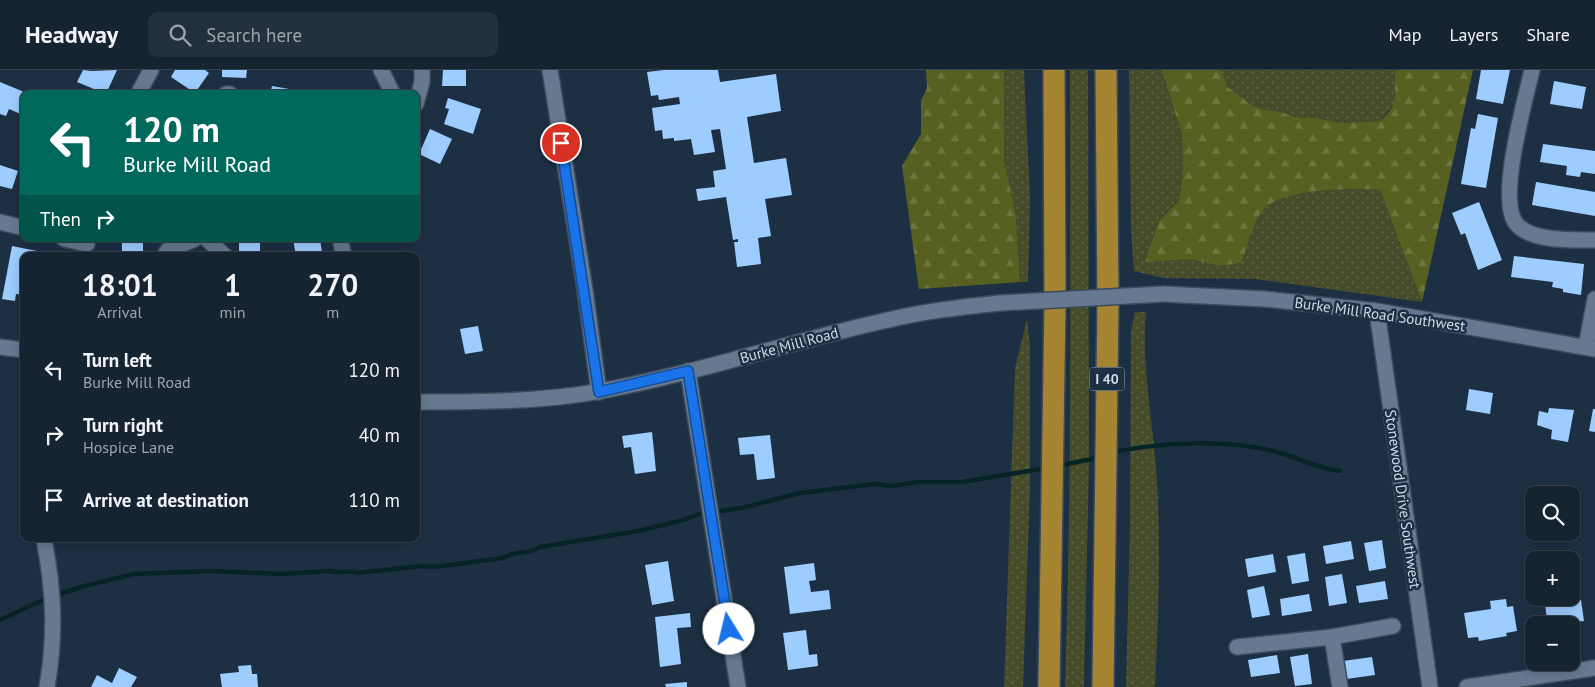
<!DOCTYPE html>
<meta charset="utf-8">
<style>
:root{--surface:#162432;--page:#23303e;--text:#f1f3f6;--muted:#9ea4ac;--line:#35414d}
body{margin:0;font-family:"PT Sans",sans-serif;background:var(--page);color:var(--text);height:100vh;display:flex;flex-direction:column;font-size:19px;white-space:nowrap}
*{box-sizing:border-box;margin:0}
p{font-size:16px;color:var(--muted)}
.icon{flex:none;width:28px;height:28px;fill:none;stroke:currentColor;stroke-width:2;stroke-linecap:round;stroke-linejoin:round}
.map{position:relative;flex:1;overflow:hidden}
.sheet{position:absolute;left:20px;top:182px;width:400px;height:290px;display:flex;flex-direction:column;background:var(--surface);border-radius:10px;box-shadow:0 2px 12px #0003,0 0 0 1px var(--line)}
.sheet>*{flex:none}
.top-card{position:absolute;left:20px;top:20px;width:400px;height:152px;border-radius:10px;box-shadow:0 2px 12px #0003,0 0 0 1px var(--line);background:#00695c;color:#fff;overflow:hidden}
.fabs{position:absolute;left:1525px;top:416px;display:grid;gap:10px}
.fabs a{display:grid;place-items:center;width:55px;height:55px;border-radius:10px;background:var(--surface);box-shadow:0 2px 12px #0003,0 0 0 1px var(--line);font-size:25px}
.pin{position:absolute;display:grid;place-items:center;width:42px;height:42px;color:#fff;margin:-21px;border:2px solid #fff;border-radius:50%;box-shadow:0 1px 5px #0007}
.me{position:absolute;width:55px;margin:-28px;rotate:351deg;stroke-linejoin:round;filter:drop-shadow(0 0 4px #0008)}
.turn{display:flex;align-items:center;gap:18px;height:105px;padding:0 20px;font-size:22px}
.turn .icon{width:65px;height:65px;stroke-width:2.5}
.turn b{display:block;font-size:35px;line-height:42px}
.then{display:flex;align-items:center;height:48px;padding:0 20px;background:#0003;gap:10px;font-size:19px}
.eta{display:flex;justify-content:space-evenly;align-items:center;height:85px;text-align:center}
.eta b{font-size:30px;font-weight:700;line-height:35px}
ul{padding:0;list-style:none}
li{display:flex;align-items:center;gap:15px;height:65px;padding:0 20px}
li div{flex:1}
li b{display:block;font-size:19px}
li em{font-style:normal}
header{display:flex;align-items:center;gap:30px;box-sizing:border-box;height:70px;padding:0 25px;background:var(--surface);border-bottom:1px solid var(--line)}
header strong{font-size:24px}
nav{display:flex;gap:28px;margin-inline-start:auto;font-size:18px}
.search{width:350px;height:45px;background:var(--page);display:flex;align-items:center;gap:12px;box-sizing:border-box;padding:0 18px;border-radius:10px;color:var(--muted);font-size:19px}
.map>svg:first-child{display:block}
</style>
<header>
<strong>Headway</strong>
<div class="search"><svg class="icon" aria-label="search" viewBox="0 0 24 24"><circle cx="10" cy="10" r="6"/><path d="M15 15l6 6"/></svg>Search here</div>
<nav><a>Map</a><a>Layers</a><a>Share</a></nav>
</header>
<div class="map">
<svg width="1595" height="617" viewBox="0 0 1595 617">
<defs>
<pattern id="grass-dots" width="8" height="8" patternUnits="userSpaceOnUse" patternTransform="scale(1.25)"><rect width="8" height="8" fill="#464c2a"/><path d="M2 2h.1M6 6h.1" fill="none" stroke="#606549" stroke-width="1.8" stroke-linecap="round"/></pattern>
<pattern id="forest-firs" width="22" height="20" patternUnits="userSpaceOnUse" patternTransform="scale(1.25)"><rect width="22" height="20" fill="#576020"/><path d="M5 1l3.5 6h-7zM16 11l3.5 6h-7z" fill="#6e7640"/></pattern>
</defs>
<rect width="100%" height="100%" fill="#1d3043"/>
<!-- grass -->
<path fill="url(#grass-dots)" d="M 1004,0 L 1024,0 L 1030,128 L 1028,212 L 1020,212 L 1016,145 L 1004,90 Z
M 1070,0 L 1088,0 L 1089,391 L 1084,617 L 1065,617 C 1072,411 1070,206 1070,0 Z
M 1129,0 L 1162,0 L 1182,65 L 1183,101 L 1179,131 L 1159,151 L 1144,191 L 1191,189 L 1219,196 L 1241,193 C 1246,181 1254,152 1261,142 C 1277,119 1354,117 1380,120 L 1422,232 L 1255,209 L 1163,208 L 1134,201 L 1131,160 Z
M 1221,0 L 1396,0 L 1395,32 L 1381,51 L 1340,53 L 1317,48 L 1298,48 L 1281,42 L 1263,39 L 1253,36 L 1228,17 Z
M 1135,242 L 1146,242 C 1141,298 1154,356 1157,412 C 1161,480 1158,549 1155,617 L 1126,617 L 1130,456 L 1131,262 Z
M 1027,249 L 1030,276 L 1030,417 L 1023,617 L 1004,617 L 1015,298 Z"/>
<!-- forest -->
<path fill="url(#forest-firs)" d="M 926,0 L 1004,0 L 1004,90 L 1016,145 L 1020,212 L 919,219 L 902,96 L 921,64 L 921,31 L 927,18 Z
M 1162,0 L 1221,0 L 1228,17 L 1253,36 L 1263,39 L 1281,42 L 1298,48 L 1317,48 L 1340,53 L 1381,51 C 1402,30 1392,24 1396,0 L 1473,0 L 1422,232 L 1380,120 C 1354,117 1277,119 1261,142 C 1254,152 1246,181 1241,193 L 1219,196 L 1191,189 L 1144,192 L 1159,151 L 1179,131 L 1183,101 L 1182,65 Z"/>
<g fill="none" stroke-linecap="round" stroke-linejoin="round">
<!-- stream -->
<path stroke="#062425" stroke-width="4.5" d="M 1113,382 C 1163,372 1227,369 1277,382 C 1298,388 1318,398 1340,401
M 1057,396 L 1092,389 L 1100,385
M 0,550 L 47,528 L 81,517 L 134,504 L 210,501 L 281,504 L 330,501 C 339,504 348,499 357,503 L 422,496 L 433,497 L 503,488 C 514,480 529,485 540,477 L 638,461 L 683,450 L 700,444 L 742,438 L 800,423 L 875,414 L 891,416 L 918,412 L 962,412 L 1047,398"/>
</g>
<!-- building -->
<path fill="#9dcdff" d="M 83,0 L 92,1 L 117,0 L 106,24 L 77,12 Z
M 175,0 L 205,0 L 209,3 L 195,23 L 171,7 Z
M 222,0 L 247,0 L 246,8 L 222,7 Z
M 443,0 L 466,0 L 466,16 L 442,16 Z
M 664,0 L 718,0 L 720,12 L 776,4 L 781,41 L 747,47 L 754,93 L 786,88 L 792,125 L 765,129 L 771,166 L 758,168 L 761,194 L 737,197 L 734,172 L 738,172 L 738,169 L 733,170 L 726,127 L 698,131 L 696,119 L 715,117 L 713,101 L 726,99 L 720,59 L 711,60 L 715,82 L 694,85 L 691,69 L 674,71 L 674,68 L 663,69 L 662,60 L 655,61 L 652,38 L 680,34 L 679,27 L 659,30 L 658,25 L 651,26 L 647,2 Z
M 1481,0 L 1510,0 L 1503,34 L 1476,29 Z
M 1554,11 L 1586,17 L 1582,39 L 1550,34 Z
M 0,12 L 29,24 L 24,24 L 23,45 L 9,39 L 6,46 L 0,44 Z
M 272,16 L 295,20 L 294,24 L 270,24 Z
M 448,28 L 481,39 L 473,64 L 444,54 L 449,39 L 445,38 Z
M 1478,44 L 1498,48 L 1486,118 L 1461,114 L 1471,58 L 1475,59 Z
M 430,59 L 452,69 L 440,94 L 419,84 Z
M 1543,74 L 1595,81 L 1595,104 L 1581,102 L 1580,107 L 1566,105 L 1567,96 L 1540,92 Z
M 0,95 L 18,101 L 12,119 L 0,116 Z
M 1536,112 L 1595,122 L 1595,146 L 1532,135 Z
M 1479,132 L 1502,190 L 1478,200 L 1465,163 L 1461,165 L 1452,143 Z
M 239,169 L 260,169 L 260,183 L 239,183 Z
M 293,169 L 320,169 L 322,182 L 296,186 Z
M 143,172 L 143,186 L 122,186 L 122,173 Z
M 12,176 L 42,182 L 41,186 L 24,186 L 24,225 L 16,224 L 15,231 L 2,229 Z
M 398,181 L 399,186 L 370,186 L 370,185 Z
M 1514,186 L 1584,194 L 1581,225 L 1563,222 L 1563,219 L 1552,217 L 1553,212 L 1511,207 Z
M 478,256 L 483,281 L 465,284 L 460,259 Z
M 1469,319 L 1493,323 L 1490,344 L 1466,340 Z
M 1549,338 L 1574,340 L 1568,372 L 1551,369 L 1552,360 L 1537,355 L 1539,341 L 1548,343 Z
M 1593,339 L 1595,339 L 1595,362 L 1589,361 Z
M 652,362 L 656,401 L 635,404 L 631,377 L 624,378 L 622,366 Z
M 770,365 L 775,408 L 757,410 L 754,384 L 740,385 L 738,368 Z
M 1382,470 L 1386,498 L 1369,501 L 1364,473 Z
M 1351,471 L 1354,489 L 1326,494 L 1323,476 Z
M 1305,483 L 1309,511 L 1292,514 L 1287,486 Z
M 1273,484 L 1276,502 L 1248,507 L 1245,489 Z
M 668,491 L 674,531 L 652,535 L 645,495 Z
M 814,493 L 816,510 L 809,511 L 811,522 L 829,520 L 831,539 L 790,544 L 784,497 Z
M 1342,504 L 1347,533 L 1329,536 L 1325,507 Z
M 1385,511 L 1388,529 L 1359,533 L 1356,516 Z
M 1264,516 L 1270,545 L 1252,548 L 1247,520 Z
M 1309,524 L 1312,541 L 1282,546 L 1280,529 Z
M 1506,529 L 1507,537 L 1513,536 L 1517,561 L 1506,563 L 1507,566 L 1479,571 L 1478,567 L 1468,568 L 1464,543 L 1491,539 L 1490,531 Z
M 1581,530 L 1584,551 L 1548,555 L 1545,535 Z
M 690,543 L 691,557 L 677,558 L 681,594 L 660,597 L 655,547 Z
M 806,560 L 809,585 L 817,584 L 818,596 L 788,600 L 783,563 Z
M 1308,584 L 1312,614 L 1295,616 L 1290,587 Z
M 1277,585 L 1280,603 L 1251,607 L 1248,590 Z
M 1372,587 L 1375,605 L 1346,609 L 1343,591 Z
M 251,595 L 252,604 L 257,604 L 258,617 L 222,617 L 220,604 L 239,602 L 238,596 Z
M 119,598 L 137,607 L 131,617 L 91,617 L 97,605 L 112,613 Z
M 687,612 L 687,617 L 666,617 L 665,614 Z"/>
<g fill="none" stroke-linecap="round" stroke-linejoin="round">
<!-- minor casing -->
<g stroke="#3b4b5b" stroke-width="18">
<path id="minor" d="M 381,0 L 393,24
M 550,0 L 585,220 L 599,322
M 1532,0 C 1525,31 1498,126 1515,152 C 1528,172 1573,170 1595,170
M 138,24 L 151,0
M 226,24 L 230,24
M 416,34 L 422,12 L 422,0
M 0,152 L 24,158
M 64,169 L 87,174
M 207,169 L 225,186
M 340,169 L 344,186
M 164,186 L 168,180 L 195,169
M 1163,224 L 1265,229 L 1377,241 L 1595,279
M 1377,241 L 1430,617
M 0,277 L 24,280
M 1586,277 L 1595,229
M 688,301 L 738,617
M 416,332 C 477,332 541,332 601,321 C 698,303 792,271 888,250 C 925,241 962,237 1000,233
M 44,469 C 54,522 56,563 47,617
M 1332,567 L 1393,556
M 1237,577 L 1332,567 L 1340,617
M 1467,617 L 1595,598"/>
</g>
<!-- highway casing -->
<g stroke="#3b4b5b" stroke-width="24">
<path id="highway" d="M 1049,617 L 1055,234 L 1054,0
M 1103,617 L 1108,232 L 1106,0"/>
</g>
<!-- minor -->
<use href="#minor" stroke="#657a91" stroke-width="15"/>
<!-- highway -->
<use href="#highway" stroke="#a68532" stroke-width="21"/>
<!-- minor-bridge casing -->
<g stroke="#3b4b5b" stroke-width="18" stroke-linecap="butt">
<path id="minor-bridge" d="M 1000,233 L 1163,224"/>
</g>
<!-- minor-bridge -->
<use href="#minor-bridge" stroke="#657a91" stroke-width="15"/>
</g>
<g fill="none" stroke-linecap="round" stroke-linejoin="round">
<!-- route casing -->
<g stroke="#114b97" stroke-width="12">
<path id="route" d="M 561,73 L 599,322 L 688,301 L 729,559"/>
</g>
<!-- route -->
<use href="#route" stroke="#1a73e8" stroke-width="9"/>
</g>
<g text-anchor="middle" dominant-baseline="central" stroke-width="5" stroke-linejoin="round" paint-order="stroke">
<!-- shield labels -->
<rect fill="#1d3043" stroke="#9aa8b7" stroke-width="1" x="1089.5" y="297.5" width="35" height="23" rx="4"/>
<g font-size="14" font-weight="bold" fill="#d0dce9">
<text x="1107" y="309">I 40</text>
</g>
<!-- street labels -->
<g font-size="15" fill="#d0dce9" stroke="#1d3043">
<text transform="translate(1380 244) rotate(8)">Burke Mill Road Southwest</text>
<text transform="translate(789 275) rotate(-15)">Burke Mill Road</text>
<text transform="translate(1403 429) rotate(82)">Stonewood Drive Southwest</text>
</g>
</g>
</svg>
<div class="fabs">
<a><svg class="icon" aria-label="search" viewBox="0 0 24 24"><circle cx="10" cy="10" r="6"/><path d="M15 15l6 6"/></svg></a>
<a>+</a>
<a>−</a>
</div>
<div class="pin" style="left:561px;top:73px;background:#d93025"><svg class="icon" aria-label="arrive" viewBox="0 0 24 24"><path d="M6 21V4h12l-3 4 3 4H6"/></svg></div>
<svg class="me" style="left:729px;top:559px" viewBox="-20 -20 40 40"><circle r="19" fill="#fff"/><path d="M0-13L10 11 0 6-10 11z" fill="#1a73e8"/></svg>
<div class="top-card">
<div class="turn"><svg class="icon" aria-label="left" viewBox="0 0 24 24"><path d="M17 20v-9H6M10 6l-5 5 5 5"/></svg><div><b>120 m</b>Burke Mill Road</div></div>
<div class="then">Then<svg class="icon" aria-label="right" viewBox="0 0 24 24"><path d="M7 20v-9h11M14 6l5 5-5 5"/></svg></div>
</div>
<section class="sheet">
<div class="eta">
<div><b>18:01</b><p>Arrival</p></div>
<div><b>1</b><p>min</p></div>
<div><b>270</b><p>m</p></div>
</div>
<ul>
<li><svg class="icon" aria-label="left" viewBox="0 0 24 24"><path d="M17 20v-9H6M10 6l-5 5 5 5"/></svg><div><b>Turn left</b><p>Burke Mill Road</p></div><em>120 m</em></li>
<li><svg class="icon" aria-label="right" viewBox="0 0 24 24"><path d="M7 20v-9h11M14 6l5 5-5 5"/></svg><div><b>Turn right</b><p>Hospice Lane</p></div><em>40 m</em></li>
<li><svg class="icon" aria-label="arrive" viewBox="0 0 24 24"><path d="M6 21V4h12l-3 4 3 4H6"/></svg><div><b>Arrive at destination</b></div><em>110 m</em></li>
</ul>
</section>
</div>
